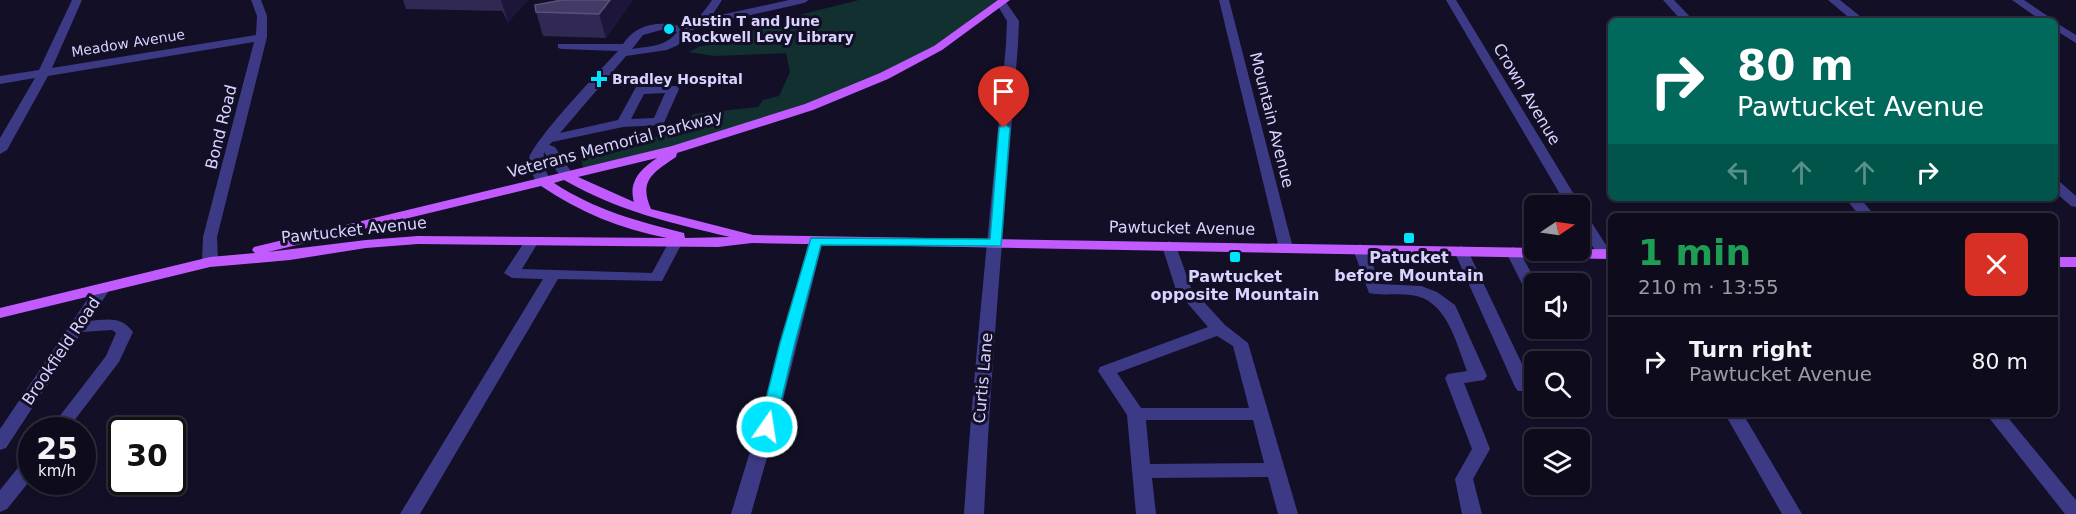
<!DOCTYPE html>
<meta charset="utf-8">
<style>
:root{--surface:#0e0b1c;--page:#1c1929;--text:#f1f3f6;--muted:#9b9ba3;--line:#2e2b3b}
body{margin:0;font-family:"DejaVu Sans",sans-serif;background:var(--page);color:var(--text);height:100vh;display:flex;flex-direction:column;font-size:22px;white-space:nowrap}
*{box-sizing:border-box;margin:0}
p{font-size:20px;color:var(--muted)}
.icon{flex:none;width:33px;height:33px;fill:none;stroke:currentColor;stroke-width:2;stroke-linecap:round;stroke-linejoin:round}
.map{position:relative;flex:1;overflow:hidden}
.drawer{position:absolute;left:1608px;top:213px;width:450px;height:204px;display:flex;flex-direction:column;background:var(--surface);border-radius:9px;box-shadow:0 2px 4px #0004,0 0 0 2px var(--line)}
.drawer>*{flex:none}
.hud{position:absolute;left:1608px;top:18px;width:450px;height:183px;border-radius:9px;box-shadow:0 2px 4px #0004,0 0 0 2px var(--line);background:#00695c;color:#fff;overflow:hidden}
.needle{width:39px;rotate:77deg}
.fabs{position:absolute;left:1524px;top:195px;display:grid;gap:12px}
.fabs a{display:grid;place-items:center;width:66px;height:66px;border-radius:9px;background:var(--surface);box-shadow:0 2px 4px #0004,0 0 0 2px var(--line);font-size:30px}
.speed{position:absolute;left:18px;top:417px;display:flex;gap:12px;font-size:30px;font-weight:700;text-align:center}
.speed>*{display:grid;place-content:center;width:78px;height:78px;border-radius:50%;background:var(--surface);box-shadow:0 2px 4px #0004,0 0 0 2px var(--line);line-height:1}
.speed small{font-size:15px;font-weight:400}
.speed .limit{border:3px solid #111;border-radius:9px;background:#fff;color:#111}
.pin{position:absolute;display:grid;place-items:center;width:51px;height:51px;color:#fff;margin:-62px -26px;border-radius:50% 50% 50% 0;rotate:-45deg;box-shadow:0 0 6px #0007}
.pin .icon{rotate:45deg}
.me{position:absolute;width:66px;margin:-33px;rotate:13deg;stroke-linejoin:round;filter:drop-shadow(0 0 4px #0008)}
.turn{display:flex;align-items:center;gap:21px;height:126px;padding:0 30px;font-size:27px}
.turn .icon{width:78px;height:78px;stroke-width:2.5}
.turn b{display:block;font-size:42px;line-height:51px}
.lanes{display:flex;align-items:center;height:57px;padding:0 30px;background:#0003;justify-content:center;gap:30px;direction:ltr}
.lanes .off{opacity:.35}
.round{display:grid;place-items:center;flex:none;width:63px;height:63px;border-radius:9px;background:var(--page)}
.headline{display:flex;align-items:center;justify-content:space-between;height:102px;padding:0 30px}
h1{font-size:36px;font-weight:600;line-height:45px;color:#1e9e55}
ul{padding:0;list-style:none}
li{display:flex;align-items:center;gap:18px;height:90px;padding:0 30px;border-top:2px solid var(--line)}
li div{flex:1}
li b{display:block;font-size:22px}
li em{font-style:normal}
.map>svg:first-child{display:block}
</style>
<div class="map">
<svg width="2076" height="514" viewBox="0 0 2076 514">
<rect width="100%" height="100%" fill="#130f26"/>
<!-- green -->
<path fill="#12302f" d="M 859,0 L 1005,0 L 979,21 L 885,76 L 711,138 L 583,169 L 580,151 L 603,143 L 632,142 L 677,132 L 686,126 L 693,114 L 758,107 L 763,100 L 779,96 L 790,72 L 786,53 L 714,56 L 689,52 L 700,46 L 719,44 L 731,35 L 793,22 L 799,15 Z"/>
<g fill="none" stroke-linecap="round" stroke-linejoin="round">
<!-- minor -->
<path fill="#3d3a85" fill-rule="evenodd" d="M 72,0 L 82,0 L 52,68 L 256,35 L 257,16 L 251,0 L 261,0 L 267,16 L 267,37 L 217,237 L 218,262 L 215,265 L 205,265 L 202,262 L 203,237 L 254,42 L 48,76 L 7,150 L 0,154 L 0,138 L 35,78 L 0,84 L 0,76 L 39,70 Z
M 712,0 L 722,0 L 711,17 L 789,0 L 809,0 L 804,3 L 701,26 L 688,32 L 678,45 L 667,50 L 626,56 L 560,133 L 618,120 L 636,87 L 677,86 L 679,89 L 663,125 L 623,127 L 552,142 L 549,145 L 555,147 L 574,176 L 572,179 L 562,179 L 544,152 L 543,164 L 551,182 L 544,186 L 539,185 C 534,178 528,168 529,159 C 531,143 603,67 618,51 L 562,49 L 558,48 L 558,44 L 623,44 C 633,28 650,22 669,24 C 673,24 680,27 683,26 C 696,24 705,10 712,0 ZM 661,30 L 677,32 C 665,47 650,46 632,49 L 643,35 ZM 665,93 L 654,118 L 631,119 L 644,94 Z
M 1002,0 L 1005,1 L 1019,21 L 1018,44 C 1006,201 991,357 984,514 L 964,514 C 974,357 992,201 1006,44 L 1007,21 L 996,3 Z
M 1219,0 L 1229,0 L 1293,248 L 1291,251 L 1286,253 L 1279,248 Z
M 1446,0 L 1456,0 L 1581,206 L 1580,208 L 1580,206 L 1567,206 Z
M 1663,0 L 1674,0 L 1694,21 L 1682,21 Z
M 1828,0 L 1840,0 L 1866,21 L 1853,21 Z
M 2012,0 L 2024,0 L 2055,21 L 2042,21 Z
M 2055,22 L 2076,35 L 2076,43 L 2055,30 Z
M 2055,181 L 2060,182 L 2076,196 L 2076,207 L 2071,206 L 2055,192 Z
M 1845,198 L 1860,198 L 1875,216 L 1860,216 Z
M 1580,211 L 1585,212 L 1611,253 L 1609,257 L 1604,259 L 1599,257 L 1580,226 Z
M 532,237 L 539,241 L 522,269 L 652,273 L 670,240 L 680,240 L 682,243 L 662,281 L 558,279 L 420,514 L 400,514 L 543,279 L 512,278 L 504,273 L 527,238 Z
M 816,237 L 823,241 L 780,412 L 751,514 L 731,514 L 762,412 L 809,241 Z
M 1169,241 L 1176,246 L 1191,288 L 1225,325 L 1248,343 L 1298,514 L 1278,514 L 1268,477 L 1152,478 L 1156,514 L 1136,514 L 1127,415 L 1098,371 L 1100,367 L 1208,327 L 1176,290 L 1162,246 ZM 1217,336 L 1233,346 L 1249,408 L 1141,408 L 1117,373 ZM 1146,420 L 1253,420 L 1264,463 L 1150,464 Z
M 1360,244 L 1367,249 L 1380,284 L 1421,286 L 1437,292 L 1455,305 L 1487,376 L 1484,380 L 1464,383 L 1490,449 L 1473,479 L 1482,514 L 1462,514 L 1455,479 L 1472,449 L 1445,378 L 1448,374 L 1467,371 C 1456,343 1447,299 1411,295 C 1397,293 1382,296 1369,293 L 1353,249 Z
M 1461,246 L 1468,251 L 1533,387 L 1530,391 L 1518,391 L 1515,387 L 1454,251 Z
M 1513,247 L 1520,252 L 1537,284 L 1534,284 L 1534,297 L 1528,296 L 1506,252 Z
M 102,284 L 110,289 L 89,321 C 107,319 122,316 133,332 L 119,362 L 67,430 L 49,430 L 106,356 L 116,333 L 112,330 L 82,332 L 6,448 L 0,450 L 0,429 L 97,285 Z
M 1725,414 L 1743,414 L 1802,514 L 1782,514 Z
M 1986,414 L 2005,414 L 2076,500 L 2076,514 L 2065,514 Z
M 32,457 L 32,478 L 7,509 L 0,512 L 0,490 L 25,459 Z"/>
<!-- major -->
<path fill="#c25bff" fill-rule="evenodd" d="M 998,0 L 1010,0 L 942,50 L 888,79 L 813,110 L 677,153 L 676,157 C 654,172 638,180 651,209 L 753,235 L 1534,248 L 1534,250 L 1611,249 L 1611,259 L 752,243 L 718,247 L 418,244 L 366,248 L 290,260 L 210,267 L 0,318 L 0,308 L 210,257 L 255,253 L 252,250 L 254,247 L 672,146 L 805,104 L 880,73 L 934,46 ZM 657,158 C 641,169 628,181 634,202 L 578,177 ZM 564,180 C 618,211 671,223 730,237 L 685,238 L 684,233 C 637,221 595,210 554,183 ZM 541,186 C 579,212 621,229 667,238 L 418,236 L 366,240 L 268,252 Z
M 2055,257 L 2076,257 L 2076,267 L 2055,267 Z"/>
</g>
<!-- wall -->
<path fill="#312854" d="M 403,0 L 528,0 L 508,22 L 502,11 L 406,9 Z
M 562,0 L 633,0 L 606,38 L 543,36 L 536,12 Z"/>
<!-- shaded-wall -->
<path fill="#1d163a" d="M 501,0 L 528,0 L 508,22 Z
M 610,0 L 633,0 L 606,38 L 599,14 Z"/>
<!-- building -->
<path fill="#433a66" stroke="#5a527e" stroke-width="1.5" d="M 562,0 L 610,0 L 599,14 L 536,12 L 535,5 Z"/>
<!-- route -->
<path fill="#00e5ff" stroke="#0095a6" stroke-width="1.5" d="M 1004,124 L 1010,128 L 1001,246 L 821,245 L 795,343 L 775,427 L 773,431 L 761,431 L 759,427 L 780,343 L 811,238 L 990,239 L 999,128 Z"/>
<!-- markers -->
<g fill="#00e5ff" stroke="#130f26" stroke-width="2">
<circle cx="669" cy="29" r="6"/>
<path d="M596 70h6v6h6v6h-6v6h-6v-6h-6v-6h6z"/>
<rect x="1403" y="232" width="12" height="12" rx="3"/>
<rect x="1229" y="251" width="12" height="12" rx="3"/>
</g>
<g text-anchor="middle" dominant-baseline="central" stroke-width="6" stroke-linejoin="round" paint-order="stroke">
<!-- far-poi labels -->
<g font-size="14" font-weight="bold" fill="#d9d4ff" stroke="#130f26" text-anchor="start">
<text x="681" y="21">Austin T and June<tspan x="681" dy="16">Rockwell Levy Library</tspan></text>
<text x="612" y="79">Bradley Hospital</text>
</g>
<!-- far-street labels -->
<g font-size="14" fill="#d9d4ff" stroke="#130f26">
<text transform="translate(128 43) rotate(-9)">Meadow Avenue</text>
</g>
<!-- street labels -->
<g font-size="16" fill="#d9d4ff" stroke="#130f26">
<text transform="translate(1527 94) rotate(59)">Crown Avenue</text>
<text transform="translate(1272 120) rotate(76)">Mountain Avenue</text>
<text transform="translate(221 127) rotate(-76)">Bond Road</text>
<text transform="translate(615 144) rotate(-15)">Veterans Memorial Parkway</text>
<text transform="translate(1182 228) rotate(1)">Pawtucket Avenue</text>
<text transform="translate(354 230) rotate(-6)">Pawtucket Avenue</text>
<text transform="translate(61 351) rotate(-56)">Brookfield Road</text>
<text transform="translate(983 378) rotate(-85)">Curtis Lane</text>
</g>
<!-- poi labels -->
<g font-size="16" font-weight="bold" fill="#d9d4ff" stroke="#130f26">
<text x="1409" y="257">Patucket<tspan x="1409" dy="18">before Mountain</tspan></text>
<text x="1235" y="276">Pawtucket<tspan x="1235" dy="18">opposite Mountain</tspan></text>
</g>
</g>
</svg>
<div class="fabs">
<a><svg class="needle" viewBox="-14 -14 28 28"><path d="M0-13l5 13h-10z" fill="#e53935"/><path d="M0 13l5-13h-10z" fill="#9b9ba3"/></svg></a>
<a><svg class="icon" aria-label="sound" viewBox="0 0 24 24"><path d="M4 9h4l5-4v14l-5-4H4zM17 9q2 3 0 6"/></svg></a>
<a><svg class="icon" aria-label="search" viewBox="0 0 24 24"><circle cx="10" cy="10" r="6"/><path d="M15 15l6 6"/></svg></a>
<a><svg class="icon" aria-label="layers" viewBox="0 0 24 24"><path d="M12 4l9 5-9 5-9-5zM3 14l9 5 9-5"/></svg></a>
</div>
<div class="speed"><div>25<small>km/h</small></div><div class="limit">30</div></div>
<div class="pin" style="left:1004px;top:128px;background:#d93025"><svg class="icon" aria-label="arrive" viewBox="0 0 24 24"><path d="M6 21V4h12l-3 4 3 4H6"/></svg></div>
<svg class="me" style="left:767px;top:427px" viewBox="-20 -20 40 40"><circle r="17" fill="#00e5ff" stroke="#fff" stroke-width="3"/><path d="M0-11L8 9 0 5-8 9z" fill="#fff"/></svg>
<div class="hud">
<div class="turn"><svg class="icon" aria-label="right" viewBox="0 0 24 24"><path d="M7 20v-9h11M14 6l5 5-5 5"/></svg><div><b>80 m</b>Pawtucket Avenue</div></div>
<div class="lanes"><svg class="icon off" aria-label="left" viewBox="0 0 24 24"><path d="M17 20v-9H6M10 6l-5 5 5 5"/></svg><svg class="icon off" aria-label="ahead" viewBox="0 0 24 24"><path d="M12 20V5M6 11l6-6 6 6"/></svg><svg class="icon off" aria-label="ahead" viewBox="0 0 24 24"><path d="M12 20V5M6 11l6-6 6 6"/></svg><svg class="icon" aria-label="right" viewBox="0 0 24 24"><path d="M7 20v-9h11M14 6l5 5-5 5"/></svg></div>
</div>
<section class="drawer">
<div class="headline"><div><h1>1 min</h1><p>210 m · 13:55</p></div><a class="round" style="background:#d93025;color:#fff"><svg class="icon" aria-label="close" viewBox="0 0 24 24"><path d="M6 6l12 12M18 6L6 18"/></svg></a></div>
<ul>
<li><svg class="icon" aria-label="right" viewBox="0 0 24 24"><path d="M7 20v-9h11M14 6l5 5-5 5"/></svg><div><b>Turn right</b><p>Pawtucket Avenue</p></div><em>80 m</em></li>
</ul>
</section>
</div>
